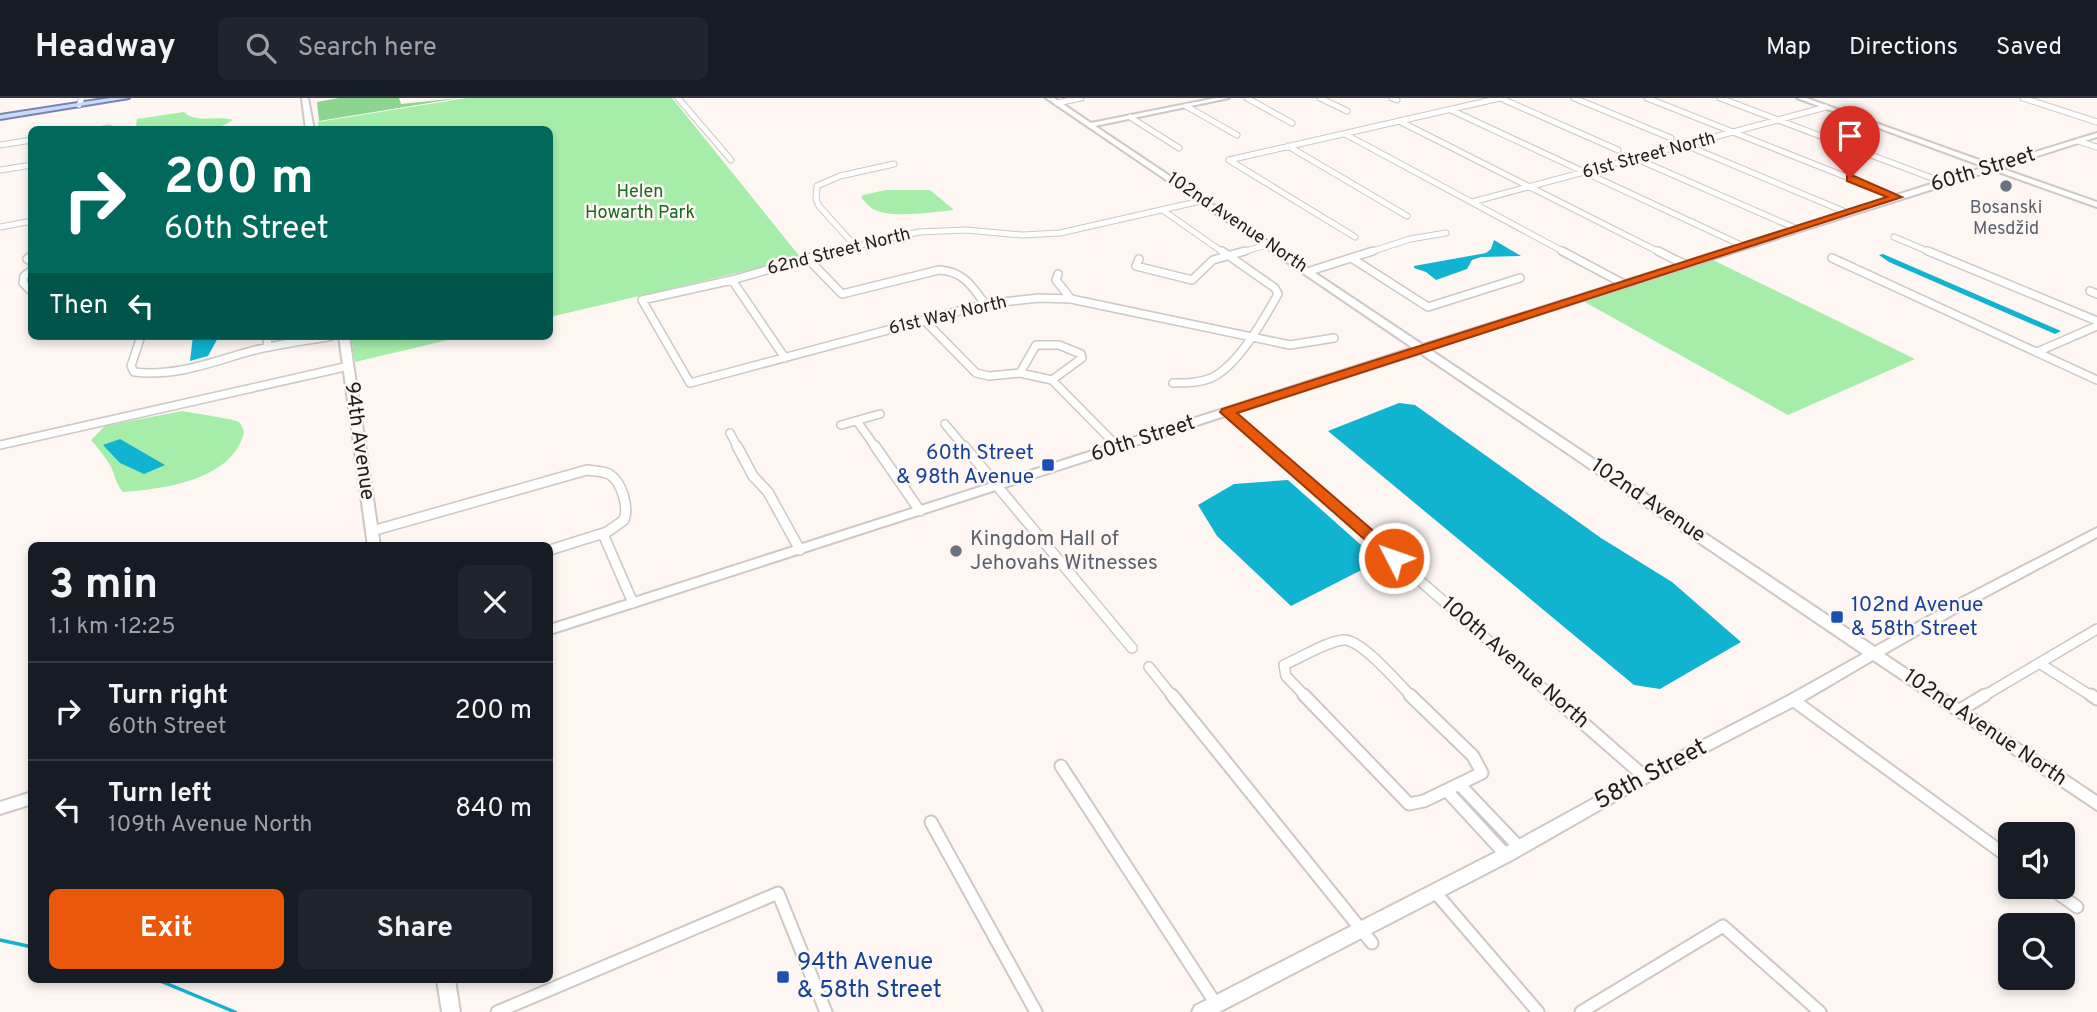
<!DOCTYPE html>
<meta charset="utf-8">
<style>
:root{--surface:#171b24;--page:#20242c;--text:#f1f3f6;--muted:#9ea1a6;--line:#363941;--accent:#ea580c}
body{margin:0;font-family:Overpass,sans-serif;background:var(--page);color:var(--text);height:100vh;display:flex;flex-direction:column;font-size:26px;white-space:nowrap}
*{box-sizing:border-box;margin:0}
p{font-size:23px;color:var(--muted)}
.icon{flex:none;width:38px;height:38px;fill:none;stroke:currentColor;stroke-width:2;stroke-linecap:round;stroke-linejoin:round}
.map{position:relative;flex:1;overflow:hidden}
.sheet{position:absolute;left:28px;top:444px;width:525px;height:441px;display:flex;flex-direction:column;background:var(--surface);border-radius:10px;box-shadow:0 4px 10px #0003}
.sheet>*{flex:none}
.banner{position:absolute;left:28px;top:28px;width:525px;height:214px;border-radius:10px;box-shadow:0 4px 10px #0003;background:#00695c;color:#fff;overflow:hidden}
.tools{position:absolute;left:1998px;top:724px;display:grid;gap:14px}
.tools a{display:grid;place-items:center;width:77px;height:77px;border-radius:10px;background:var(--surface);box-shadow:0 4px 10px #0003;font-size:35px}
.pin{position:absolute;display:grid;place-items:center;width:60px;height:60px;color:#fff;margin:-72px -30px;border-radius:50% 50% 50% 0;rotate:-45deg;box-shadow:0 0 7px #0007}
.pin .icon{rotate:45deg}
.me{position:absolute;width:77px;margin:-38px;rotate:311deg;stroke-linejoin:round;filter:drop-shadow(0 0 5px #0008)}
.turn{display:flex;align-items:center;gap:24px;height:147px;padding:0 21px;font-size:32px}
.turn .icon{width:91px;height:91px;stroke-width:2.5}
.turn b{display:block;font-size:49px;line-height:60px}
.then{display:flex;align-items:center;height:66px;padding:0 21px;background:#0003;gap:14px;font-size:26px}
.round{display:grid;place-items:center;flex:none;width:74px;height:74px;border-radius:10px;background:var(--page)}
.head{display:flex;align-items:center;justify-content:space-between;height:119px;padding:0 21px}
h1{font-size:42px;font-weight:700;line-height:52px}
.action{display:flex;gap:14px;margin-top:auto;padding:14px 21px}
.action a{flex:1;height:80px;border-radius:10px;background:var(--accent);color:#fff;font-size:28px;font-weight:700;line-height:80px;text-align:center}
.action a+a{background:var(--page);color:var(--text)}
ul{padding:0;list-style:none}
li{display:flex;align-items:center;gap:21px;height:98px;padding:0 21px;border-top:2px solid var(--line)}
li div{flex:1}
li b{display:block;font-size:26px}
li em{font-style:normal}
header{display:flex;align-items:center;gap:42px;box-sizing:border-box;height:98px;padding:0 35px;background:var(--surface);border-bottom:2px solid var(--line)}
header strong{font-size:33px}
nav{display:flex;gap:38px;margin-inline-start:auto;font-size:24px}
.search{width:490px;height:63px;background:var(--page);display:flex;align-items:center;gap:18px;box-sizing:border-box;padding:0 24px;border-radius:10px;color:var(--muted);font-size:26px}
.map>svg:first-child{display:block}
</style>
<header>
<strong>Headway</strong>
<div class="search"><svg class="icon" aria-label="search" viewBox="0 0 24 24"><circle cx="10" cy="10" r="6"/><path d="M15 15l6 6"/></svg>Search here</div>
<nav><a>Map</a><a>Directions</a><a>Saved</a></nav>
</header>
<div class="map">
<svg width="2097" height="914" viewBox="0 0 2097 914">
<rect width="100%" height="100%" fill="#fef6f3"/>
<!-- green -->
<path fill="#a5eda9" d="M 467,0 L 672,0 L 801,160 L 550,219 L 550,32 L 319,32 L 318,24 Z
M 184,14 C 197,26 217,17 233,22 C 221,29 214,33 199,29 L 139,31 L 136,27 L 137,21 Z
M 886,92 L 930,92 L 954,112 C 934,114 890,121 873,111 C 869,109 865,103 861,100 L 863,97 Z
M 1709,160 L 1915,261 L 1788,317 L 1581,202 Z
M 351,238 L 465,238 L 355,264 Z
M 182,313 C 191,315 235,321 239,324 C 241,326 243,331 244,334 C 233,382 164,391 123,394 C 114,384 115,373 108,364 C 103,356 97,349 91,342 L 105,328 Z"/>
<!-- forest -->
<path fill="#8bd58f" d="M 339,0 L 399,0 L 401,6 L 459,0 L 319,23 L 317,4 Z"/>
<!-- water -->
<path fill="#10b3d0" d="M 1494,142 L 1521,158 L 1481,159 L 1472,162 L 1467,171 L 1436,182 L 1426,174 L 1414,170 L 1414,168 L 1486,155 L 1491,151 Z
M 1883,156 L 2061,233 L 2055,236 L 1889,164 L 1879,157 Z
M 193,238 L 219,238 L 208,258 L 190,263 Z
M 1399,305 L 1415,307 L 1601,440 L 1672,484 L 1741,544 L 1660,591 L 1634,587 L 1328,333 Z
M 120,341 L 165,367 L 144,376 L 120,365 L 103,347 Z
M 1288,382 L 1379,463 L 1291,508 L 1217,438 L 1198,407 L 1234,386 Z"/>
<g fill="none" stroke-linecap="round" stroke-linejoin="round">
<!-- stream -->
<path stroke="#10b3d0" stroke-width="3.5" d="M 0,842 L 32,849
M 158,882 L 235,914"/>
<!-- street-far3 casing -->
<g stroke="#cec7c4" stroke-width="7">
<path id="street-far3" d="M 678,0 L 731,62
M 1247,0 L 1292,25
M 1320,0 L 1347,13
M 1392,0 L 1397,2
M 1574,0 L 1671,40
M 1647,0 L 1897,99
M 1720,0 L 1945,85
M 2023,0 L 2097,24
M 1057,5 L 1081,0
M 79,7 L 82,0
M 1186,8 L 1237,37
M 1451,12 L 1741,147
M 1130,19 L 1179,50
M 1399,23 L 1661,155
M 99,32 L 109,30
M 1345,36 L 1566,155
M 2078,43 L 2097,49
M 0,47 L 32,42
M 1288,48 L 1407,118
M 1688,48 L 1848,115
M 1637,61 L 1795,130
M 1229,62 L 1500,0 L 1618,52
M 1229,62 L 1355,139
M 0,72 L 32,67
M 1472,104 L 1826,9
M 1164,113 L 1224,155
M 0,129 L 32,123
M 1894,139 L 1932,155
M 855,148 L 819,108 L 816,101 L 817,88 L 840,78 L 894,66
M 825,155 L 919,134 L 966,132 L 1022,137 L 1060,135 L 1205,102
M 1239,155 L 1270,146
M 1367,155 L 1410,141 L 1446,135"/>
</g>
<!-- street-far2 casing -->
<g stroke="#cec7c4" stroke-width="10">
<path id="street-far2" d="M 833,153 L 732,182 L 642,202 L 690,285 L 985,206 L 1039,200 L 1071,201 L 1290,247 L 1334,240
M 1562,153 L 1624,186
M 1658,153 L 1684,166
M 1928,153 L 2097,223
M 32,157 L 27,161 L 32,164
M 1832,160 L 2097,282
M 808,161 L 842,196 L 939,172 C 963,173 972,188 985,206
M 1139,161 L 1136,168 L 1192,182 L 1213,162 L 1245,153
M 1353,161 L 1428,209 L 1520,180
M 32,172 L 24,178 L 23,185 L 32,194
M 1310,173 L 1373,153
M 1058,176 L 1056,182 L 1071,201
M 732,182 L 785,260
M 2090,193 L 2097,196
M 925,223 L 976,275 L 989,278 L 1020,275 L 1052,282 L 1118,349
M 141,238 L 131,268 L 134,274 C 176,279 212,264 251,253 C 278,246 305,243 332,238
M 267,249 L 268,238
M 2037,254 L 2097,228
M 1020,275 L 1036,247 L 1059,247 L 1081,256 L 1082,260 L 1052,282
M 1173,285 C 1186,285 1199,285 1211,280 C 1238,268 1264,221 1278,196 L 1275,190 L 1222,153
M 1227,314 L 1268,350
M 857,323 L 876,350
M 945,326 L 965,350
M 841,327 L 880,316
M 730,335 L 738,350
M 0,347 L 349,268"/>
</g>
<!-- street-far1 casing -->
<g stroke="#cec7c4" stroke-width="12">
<path id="street-far1" d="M 737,348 L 753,378 L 768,394 L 800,452
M 875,348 L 920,413
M 964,348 L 1132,550
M 1266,348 L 1553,599
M 372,433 L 587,372 C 594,373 603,373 609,376 C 622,384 629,409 624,422 L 607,434 L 550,452
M 603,436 L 633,505
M 2039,565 L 2093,599
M 1149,569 L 1173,599
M 1306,599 L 1286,578 L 1284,567 C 1298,561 1331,541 1345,542 C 1363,543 1399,586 1412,599
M 1982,599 L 2097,531"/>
</g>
<!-- street casing -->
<g stroke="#cec7c4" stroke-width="15">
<path id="street" d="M 1172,597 L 1372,845
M 1304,597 L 1409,706 L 1424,703 L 1482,675 L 1473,658 L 1410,597
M 1551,597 L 1645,679
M 2091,597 L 2097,601
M 1793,602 L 2011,761
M 1960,612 L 1985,597
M 1061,668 L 1216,906
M 1459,686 L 1519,749
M 1447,693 L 1506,757
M 931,724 L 1036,914
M 2049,789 L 2077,809
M 1435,794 L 1538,914
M 497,914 L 778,795 L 826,914
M 1581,914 L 1723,828 L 1820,914"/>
</g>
<!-- secondary casing -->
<g stroke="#cec7c4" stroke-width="4">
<path id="secondary" d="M 302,0 L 308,0 L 314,32 L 306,32 Z
M 1046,0 L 1054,0 L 1091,25 L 1216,0 L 1229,0 L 1095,28 L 1423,247 L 1985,69 L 1797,0 L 1806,0 L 1993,67 L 2097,35 L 2097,39 L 2000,70 L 2097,104 L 2097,109 L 1993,72 L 1429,251 L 1875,549 L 1954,504 L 2097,430 L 2097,439 L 1964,510 L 1884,556 L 2097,698 L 2097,712 L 1873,562 L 1798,606 L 1650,683 L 1512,762 L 1219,914 L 1192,914 L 1195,908 L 1500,752 L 1640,675 L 1788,598 L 1863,556 L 1420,255 L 550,536 L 550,527 L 1413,250 Z
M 339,238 L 349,238 L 380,448 L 368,448 Z
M 32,694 L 32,706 L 0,716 L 0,704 Z
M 437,882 L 455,882 L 460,914 L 442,914 Z"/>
</g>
<!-- primary casing -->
<g stroke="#7886ad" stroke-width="4">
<path id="primary" d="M 110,0 L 129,0 L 0,21 L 0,17 Z"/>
</g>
<!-- street-far3 -->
<use href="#street-far3" stroke="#fff" stroke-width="5"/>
<!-- street-far2 -->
<use href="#street-far2" stroke="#fff" stroke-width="7"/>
<!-- street-far1 -->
<use href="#street-far1" stroke="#fff" stroke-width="9"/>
<!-- street -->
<use href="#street" stroke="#fff" stroke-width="11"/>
<!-- secondary -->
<use href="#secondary" fill="#fff" fill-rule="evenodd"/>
<!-- primary -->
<use href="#primary" fill="#cbd9fd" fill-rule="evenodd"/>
</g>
<!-- route -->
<path fill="#ea580c" stroke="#983908" stroke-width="2" d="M 1847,78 L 1854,78 L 1902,99 L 1237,315 L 1400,456 L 1402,460 L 1400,463 L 1389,463 L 1220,314 L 1222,311 L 1887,99 L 1847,83 Z"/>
<!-- markers -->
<g fill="#6b7280" stroke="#fef6f3" stroke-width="2.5">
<circle cx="2006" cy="88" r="7"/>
<circle cx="956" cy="453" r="7"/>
</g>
<g fill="#1a4fb4" stroke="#fef6f3" stroke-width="2.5">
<rect x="1041" y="360" width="14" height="14" rx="3.5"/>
<rect x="1830" y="512" width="14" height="14" rx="3.5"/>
<rect x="776" y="872" width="14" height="14" rx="3.5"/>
</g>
<g text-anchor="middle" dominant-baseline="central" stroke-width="5" stroke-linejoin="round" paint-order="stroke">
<!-- far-street labels -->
<g font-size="18" fill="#201d1c" stroke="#fef6f3">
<text transform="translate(1649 58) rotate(-15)">61st Street North</text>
<text transform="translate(1237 125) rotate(34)">102nd Avenue North</text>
<text transform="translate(839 154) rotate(-14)">62nd Street North</text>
<text transform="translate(948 218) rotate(-13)">61st Way North</text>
</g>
<!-- far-park labels -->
<g font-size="18" fill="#1a6727" stroke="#fef6f3">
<text x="640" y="94">Helen<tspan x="640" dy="21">Howarth Park</tspan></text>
</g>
<!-- far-worship labels -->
<g font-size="18" fill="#5b616d" stroke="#fef6f3">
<text x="2006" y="110">Bosanski<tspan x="2006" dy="21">Mesdžid</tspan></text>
</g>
<!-- street labels -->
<g font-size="21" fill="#201d1c" stroke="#fef6f3">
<text transform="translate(1983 72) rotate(-17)">60th Street</text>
<text transform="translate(1143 341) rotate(-18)">60th Street</text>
<text transform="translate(359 343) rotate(82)">94th Avenue</text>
<text transform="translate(1648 403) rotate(34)">102nd Avenue</text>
<text transform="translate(1515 565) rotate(41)">100th Avenue North</text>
<text transform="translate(1985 630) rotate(34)">102nd Avenue North</text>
</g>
<!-- transit labels -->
<g font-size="21" fill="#164399" stroke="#fef6f3" text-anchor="end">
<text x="1034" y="355">60th Street<tspan x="1034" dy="24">&amp; 98th Avenue</tspan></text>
<text x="1851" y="507" text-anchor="start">102nd Avenue<tspan x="1851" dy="24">&amp; 58th Street</tspan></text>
</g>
<!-- worship labels -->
<g font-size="21" fill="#5b616d" stroke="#fef6f3" text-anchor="start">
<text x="970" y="441">Kingdom Hall of<tspan x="970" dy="24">Jehovahs Witnesses</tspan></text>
</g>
<!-- near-street labels -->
<g font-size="24" fill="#201d1c" stroke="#fef6f3">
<text transform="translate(1651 677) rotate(-28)">58th Street</text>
</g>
<!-- near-transit labels -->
<g font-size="24" fill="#164399" stroke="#fef6f3" text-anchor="start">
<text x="797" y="865">94th Avenue<tspan x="797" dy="28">&amp; 58th Street</tspan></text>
</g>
</g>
</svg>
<div class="tools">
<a><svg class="icon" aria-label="sound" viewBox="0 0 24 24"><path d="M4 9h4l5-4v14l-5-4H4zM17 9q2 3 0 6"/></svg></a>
<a><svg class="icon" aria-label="search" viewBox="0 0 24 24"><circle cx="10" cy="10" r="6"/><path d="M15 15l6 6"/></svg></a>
</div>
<div class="pin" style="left:1850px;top:80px;background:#d93025"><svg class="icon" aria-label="arrive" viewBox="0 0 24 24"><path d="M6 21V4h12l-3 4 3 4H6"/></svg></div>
<svg class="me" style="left:1394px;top:460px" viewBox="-20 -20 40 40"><circle r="17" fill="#ea580c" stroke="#fff" stroke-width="3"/><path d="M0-11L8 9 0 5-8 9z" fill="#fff"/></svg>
<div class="banner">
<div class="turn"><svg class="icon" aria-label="right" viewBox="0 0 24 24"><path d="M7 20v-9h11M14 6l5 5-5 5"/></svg><div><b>200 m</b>60th Street</div></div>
<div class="then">Then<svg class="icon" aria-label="left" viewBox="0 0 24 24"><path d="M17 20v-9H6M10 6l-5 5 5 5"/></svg></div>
</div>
<section class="sheet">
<div class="head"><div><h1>3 min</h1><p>1.1 km · 12:25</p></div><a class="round"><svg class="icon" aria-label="close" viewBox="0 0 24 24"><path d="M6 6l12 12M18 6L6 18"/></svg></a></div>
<ul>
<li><svg class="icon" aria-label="right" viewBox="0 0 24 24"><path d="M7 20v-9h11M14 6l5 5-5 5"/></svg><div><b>Turn right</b><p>60th Street</p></div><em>200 m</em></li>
<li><svg class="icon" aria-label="left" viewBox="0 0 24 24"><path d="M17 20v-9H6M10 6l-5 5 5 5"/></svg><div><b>Turn left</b><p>109th Avenue North</p></div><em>840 m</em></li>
</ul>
<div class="action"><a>Exit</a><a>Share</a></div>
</section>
</div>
